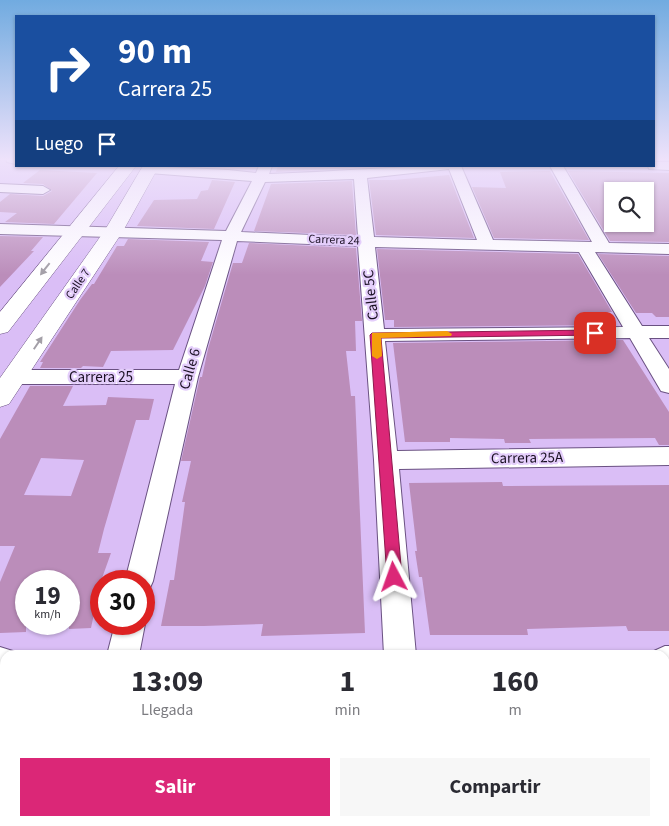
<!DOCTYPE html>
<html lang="es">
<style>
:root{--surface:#fff;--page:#f7f7f7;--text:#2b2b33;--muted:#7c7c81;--accent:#db2777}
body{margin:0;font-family:"Source Sans 3",sans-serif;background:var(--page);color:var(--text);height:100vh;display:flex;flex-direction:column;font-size:19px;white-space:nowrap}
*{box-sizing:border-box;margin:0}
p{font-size:16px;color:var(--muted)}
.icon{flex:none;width:28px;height:28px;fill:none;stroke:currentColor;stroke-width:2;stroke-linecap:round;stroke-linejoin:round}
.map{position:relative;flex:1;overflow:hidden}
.drawer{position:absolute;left:0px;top:650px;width:670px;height:176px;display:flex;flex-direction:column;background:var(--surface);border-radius:15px 15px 0 0;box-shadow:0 1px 4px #0004}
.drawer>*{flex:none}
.top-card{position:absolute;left:15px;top:15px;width:640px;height:152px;border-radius:0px;box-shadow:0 1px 4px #0004;background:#1a4fa0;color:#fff;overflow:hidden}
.buttons{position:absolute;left:604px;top:182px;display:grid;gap:10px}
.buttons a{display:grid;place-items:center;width:50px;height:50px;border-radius:0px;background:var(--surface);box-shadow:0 1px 4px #0004;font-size:25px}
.speed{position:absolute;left:15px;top:570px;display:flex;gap:10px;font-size:25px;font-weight:700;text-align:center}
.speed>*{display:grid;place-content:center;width:65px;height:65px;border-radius:50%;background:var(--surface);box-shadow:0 1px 4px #0004;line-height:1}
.speed small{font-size:12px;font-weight:400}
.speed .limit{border:8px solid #d22;background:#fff;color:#111}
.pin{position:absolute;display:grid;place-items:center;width:42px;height:42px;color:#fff;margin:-21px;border-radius:10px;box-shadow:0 2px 8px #0006}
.me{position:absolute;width:55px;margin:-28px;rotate:356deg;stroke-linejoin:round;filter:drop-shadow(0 0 4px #0008)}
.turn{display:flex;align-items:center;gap:18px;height:105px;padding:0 20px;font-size:22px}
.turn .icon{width:65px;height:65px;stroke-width:2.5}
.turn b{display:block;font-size:35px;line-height:42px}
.then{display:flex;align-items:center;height:48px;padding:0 20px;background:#0003;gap:10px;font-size:19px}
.eta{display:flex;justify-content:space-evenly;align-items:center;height:85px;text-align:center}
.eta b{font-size:30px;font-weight:700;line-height:35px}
.action{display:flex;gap:10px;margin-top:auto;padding:10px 20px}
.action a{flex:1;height:58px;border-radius:0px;background:var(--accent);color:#fff;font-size:20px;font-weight:700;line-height:58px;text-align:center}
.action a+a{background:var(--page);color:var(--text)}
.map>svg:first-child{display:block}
</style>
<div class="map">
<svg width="669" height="826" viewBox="0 0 669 826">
<rect width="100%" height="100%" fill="#dabef6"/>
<!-- building -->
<path fill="#bb8dba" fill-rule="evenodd" d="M 278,166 L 375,166 L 375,167 L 276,172 Z
M 40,170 L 97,173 L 54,224 L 5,222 L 17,213 L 0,212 L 0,202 L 10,194 L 43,196 L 52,191 L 43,184 L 23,183 Z
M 543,171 L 550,171 L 589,240 L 494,238 L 472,187 L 506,188 L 500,172 Z
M 568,171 L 669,173 L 669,242 L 610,241 ZM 612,191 L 645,191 L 645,224 L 612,224 Z
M 449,175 L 474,238 L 376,235 L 369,180 L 394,180 Z
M 212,180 L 235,182 L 214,229 L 137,226 L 154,200 L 197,199 L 201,191 L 208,190 Z
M 352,181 L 356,235 L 254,231 L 271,184 Z
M 0,236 L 43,237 L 31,251 L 34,251 L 0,287 Z
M 128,239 L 209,242 L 201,261 L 213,262 L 205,286 L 173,350 L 111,351 L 103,367 L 83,366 L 81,368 L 40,368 L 43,362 L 40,362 L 80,300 L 92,284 L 94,284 L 117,246 L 124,246 Z
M 249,243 L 356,248 L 362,321 L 355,321 L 356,351 L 346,351 L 351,396 L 355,396 L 365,633 L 261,636 L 263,624 L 204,626 L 161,626 L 170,580 L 174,580 L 182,524 L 185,502 L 182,502 L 191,461 L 181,461 L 200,377 L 202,377 L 208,349 L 233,263 L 242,263 Z
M 377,249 L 578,254 L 612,312 L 608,312 L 615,325 L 394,327 L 394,320 L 385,320 Z
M 598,254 L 669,256 L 669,317 L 656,317 L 652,313 L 636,313 Z
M 623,340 L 669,412 L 669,445 L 659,445 L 655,438 L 529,439 L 531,443 L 505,443 L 504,439 L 450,438 L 450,442 L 405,442 L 393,343 Z
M 30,386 L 73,386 L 63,406 L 106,405 L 108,397 L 154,399 L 149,420 L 136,420 L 104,529 L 98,553 L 111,553 L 101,581 L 91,628 L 69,629 L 69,581 L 26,581 L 26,632 L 0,633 L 0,582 L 15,546 L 0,546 L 0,439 ZM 41,458 L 84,460 L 71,496 L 24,495 Z
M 502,482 L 503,486 L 669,485 L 669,631 L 628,631 L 626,626 L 527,629 L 528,635 L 430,635 L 422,577 L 419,577 L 415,551 L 417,551 L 409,483 Z"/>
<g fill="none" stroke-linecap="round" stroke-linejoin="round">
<!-- minor casing -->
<g stroke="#6a5182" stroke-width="2">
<path id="minor" d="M 6,159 L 16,159 L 16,164 L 7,162 Z
M 654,162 L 669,162 L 669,170 L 649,169 L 648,166 L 654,166 Z
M 144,166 L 228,170 L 256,173 L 259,166 L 272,166 L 269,174 C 333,172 397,166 461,166 L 493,240 L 592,242 L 550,166 L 563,166 L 609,243 L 669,244 L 669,254 L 595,252 L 642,326 L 669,326 L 669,338 L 649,338 L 669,369 L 669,393 L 661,391 L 630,338 L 385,341 L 397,451 L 669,447 L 669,465 L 399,469 L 416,655 L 384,655 L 374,460 L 358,246 L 237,241 L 198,377 L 153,581 L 149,590 L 144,592 L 144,581 L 125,581 L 175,384 L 15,384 L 8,382 L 4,377 L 8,372 L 15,370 L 179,370 L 222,240 L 0,234 L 0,224 L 226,231 L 252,181 L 149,173 L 144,172 L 142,169 ZM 449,169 L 477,240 L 374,237 L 367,178 ZM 354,179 L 358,237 L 241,232 L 265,182 ZM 375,247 L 579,252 L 623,327 L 384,329 Z
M 0,184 L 43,186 L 50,190 L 43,194 L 0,192 Z
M 144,621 L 145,624 L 139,655 L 107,655 L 115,624 L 144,624 Z
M 665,646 L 669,646 L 669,678 L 665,678 L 665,655 L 652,655 L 654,651 Z
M 0,647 L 16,652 L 18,655 L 5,655 L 5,679 L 0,679 Z
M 65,821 L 103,821 L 102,826 L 64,826 Z
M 397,821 L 435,821 L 436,826 L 398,826 Z"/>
</g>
<!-- primary casing -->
<g stroke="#6a5182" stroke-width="1">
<path id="primary" d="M 119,166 L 136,166 L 8,332 L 0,334 L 0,312 Z
M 143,166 L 159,166 L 123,231 L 9,404 L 0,407 L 0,378 L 105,230 Z"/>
</g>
<!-- minor -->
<use href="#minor" fill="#fff" fill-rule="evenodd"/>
<!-- primary -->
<use href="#primary" fill="#fff" fill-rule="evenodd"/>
</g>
<!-- one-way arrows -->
<defs><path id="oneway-solid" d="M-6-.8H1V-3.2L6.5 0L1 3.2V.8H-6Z" transform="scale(1.25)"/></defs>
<g fill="#a39fa7">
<use href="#oneway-solid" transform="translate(45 269) rotate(128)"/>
<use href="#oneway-solid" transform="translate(38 343) rotate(-56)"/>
</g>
<!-- sky -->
<linearGradient id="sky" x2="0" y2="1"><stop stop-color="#71abe0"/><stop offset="0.58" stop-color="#eee2fb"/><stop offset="1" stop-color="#eee2fb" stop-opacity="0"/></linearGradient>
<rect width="669" height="275" fill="url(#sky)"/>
<!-- route -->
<path fill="#db2777" stroke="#8e194d" d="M 595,330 L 598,331 L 598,335 L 381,338 L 402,577 L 399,581 L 394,583 L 389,581 L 387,577 L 370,335 L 372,333 Z"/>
<!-- slow -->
<path fill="#f59e0b" d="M 447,331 L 452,334 L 451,336 L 381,338 L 382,356 L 377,359 L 372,356 L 372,333 Z"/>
<g text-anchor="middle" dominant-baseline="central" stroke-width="4.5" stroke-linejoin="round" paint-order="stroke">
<!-- far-street labels -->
<g font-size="12" fill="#1a1023" stroke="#e4cefb">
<text transform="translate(334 240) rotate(2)">Carrera 24</text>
<text transform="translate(78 284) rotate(-56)">Calle 7</text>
</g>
<!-- street labels -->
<g font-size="15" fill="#1a1023" stroke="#e4cefb">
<text transform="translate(371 295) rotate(-96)">Calle 5C</text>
<text transform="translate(190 369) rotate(-74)">Calle 6</text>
<text x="101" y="377">Carrera 25</text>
<text transform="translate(527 458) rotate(-1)">Carrera 25A</text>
</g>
</g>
</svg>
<div class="buttons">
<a><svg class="icon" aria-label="search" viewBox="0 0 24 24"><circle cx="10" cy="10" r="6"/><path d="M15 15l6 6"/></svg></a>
</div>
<div class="speed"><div>19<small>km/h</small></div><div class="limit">30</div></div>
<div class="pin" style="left:595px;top:333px;background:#d93025"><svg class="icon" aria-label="arrive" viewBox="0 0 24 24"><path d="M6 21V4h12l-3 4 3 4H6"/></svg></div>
<svg class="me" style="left:394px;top:577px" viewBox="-20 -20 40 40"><path d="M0-17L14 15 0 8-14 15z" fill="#db2777" stroke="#fff" stroke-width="4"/></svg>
<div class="top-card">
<div class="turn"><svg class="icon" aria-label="right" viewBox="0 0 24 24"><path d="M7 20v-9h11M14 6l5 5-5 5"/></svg><div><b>90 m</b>Carrera 25</div></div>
<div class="then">Luego<svg class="icon" aria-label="arrive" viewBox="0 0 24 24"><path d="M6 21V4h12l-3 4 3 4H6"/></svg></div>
</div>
<section class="drawer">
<div class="eta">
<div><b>13:09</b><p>Llegada</p></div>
<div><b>1</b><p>min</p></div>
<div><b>160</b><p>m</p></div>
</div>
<div class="action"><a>Salir</a><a>Compartir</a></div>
</section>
</div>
